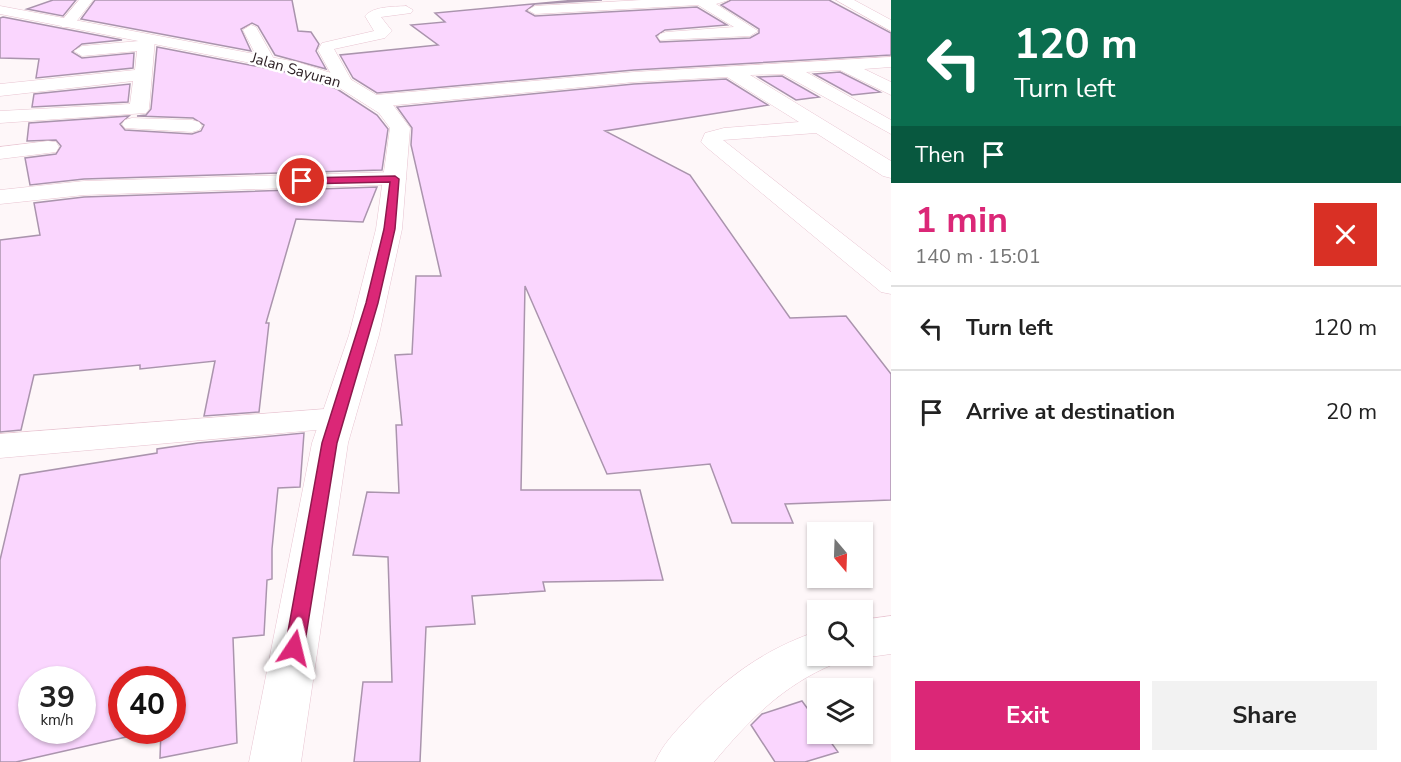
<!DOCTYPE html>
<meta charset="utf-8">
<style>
:root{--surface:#fff;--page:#f2f2f2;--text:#222;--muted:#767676;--line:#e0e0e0;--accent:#db2777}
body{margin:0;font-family:"Nunito Sans",sans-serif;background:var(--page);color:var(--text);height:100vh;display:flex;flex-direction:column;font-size:22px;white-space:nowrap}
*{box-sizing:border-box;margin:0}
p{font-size:20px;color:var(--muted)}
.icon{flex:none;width:33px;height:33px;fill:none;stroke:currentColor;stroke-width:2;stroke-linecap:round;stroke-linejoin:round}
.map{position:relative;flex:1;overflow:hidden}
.side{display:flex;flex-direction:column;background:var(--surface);width:510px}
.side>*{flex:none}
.top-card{background:#0b6e4f;color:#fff;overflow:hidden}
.needle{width:39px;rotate:161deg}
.controls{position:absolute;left:807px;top:522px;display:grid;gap:12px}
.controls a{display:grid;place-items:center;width:66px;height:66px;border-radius:0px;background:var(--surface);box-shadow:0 2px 4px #0004;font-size:30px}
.speed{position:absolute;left:18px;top:666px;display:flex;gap:12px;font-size:30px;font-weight:700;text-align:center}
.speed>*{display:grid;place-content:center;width:78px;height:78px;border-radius:50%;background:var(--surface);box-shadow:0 2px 4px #0004;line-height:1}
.speed small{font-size:15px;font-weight:400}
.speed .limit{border:9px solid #d22;background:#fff;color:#111}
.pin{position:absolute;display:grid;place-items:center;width:51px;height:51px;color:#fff;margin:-26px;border:3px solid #fff;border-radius:50%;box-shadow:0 2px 6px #0007}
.me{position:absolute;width:66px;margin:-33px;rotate:10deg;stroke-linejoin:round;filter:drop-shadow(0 0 4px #0008)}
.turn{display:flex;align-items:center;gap:21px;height:126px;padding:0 24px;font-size:27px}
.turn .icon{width:78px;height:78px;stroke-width:2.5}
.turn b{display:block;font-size:42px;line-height:51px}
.then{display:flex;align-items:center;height:57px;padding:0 24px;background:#0003;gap:12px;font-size:22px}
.round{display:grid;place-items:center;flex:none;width:63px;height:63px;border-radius:0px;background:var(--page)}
.head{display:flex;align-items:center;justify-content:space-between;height:102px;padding:0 24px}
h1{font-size:36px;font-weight:700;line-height:45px;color:var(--accent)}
.action{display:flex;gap:12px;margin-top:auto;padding:12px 24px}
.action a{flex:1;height:69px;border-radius:0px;background:var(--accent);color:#fff;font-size:24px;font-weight:700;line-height:69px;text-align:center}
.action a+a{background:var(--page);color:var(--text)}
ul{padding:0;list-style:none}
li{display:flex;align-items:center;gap:18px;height:84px;padding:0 24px;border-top:2px solid var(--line)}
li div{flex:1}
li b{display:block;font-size:22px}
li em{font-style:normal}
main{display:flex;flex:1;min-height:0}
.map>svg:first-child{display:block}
</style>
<main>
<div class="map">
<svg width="891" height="762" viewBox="0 0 891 762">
<rect width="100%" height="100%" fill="#fef7f9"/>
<!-- building -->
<path fill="#fad6fe" stroke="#aa94ad" stroke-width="1.5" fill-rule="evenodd" d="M 53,0 L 76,0 L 63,16 L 27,9 Z
M 95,0 L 292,0 L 298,31 L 311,32 L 319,44 L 316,51 L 326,69 L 275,55 L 258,26 L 252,23 L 241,29 L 251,51 L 81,19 Z
M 576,0 L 602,0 L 535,4 L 526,11 L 535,16 L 697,7 L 727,25 L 665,30 L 656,36 L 660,42 L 750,38 L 759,33 L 759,29 L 721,5 L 731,0 L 829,0 L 891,33 L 891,55 L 634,70 L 377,93 L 353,78 L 340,55 L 438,45 L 411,25 L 445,22 L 435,13 Z
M 3,17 L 122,40 L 82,44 L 72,52 L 82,58 L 134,53 L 133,68 L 36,78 L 39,59 L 0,58 L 0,18 Z
M 157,47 L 286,72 L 337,89 L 377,115 L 388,129 L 382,170 L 84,179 L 30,185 L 25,158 L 56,154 L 61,146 L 56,140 L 27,141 L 29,123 L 129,116 L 120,124 L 125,130 L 192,134 L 201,131 L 204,125 L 193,118 L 137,116 L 146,115 L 151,109 Z
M 840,72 L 880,92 L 852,95 L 814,74 Z
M 782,76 L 819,97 L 796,100 L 758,77 Z
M 726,79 L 768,105 L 605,131 L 690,175 L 790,318 L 846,316 L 891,374 L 891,500 L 785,504 L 793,523 L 732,523 L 710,464 L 607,474 L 525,286 L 521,490 L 640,490 L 663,580 L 543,582 L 545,591 L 472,596 L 475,624 L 426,627 L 420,762 L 354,762 L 363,682 L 392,682 L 388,557 L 353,555 L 367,492 L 399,493 L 396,425 L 402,425 L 395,355 L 412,354 L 416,276 L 441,276 L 411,145 L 412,128 L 397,107 L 634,84 Z
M 130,84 L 128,102 L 32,107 L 34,94 Z
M 377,187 L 363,222 L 296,219 L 266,323 L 269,323 L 259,412 L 204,416 L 215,361 L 140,369 L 140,365 L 34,375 L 21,430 L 0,432 L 0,240 L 40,235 L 34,203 L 84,197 Z
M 304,433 L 300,487 L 278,488 L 272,549 L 272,579 L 267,580 L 264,635 L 233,638 L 237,743 L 160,758 L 161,730 L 172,730 L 172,680 L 122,680 L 122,730 L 157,730 L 16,762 L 0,762 L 0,560 L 20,475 L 157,453 L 157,449 L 198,443 ZM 32,680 L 82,680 L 82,730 L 32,730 Z
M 802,701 L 818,723 L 818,734 L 825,734 L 838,752 L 805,762 L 775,762 L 751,725 L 762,714 Z"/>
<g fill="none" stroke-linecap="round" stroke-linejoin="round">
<!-- minor casing -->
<g stroke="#e8c4d1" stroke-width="1">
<path id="minor" d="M 79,0 L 93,0 L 72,27 L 62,27 L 59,24 Z
M 642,0 L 729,0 L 716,4 L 758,31 L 750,36 L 660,40 L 658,37 L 660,34 L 666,32 L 734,27 L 698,5 L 535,14 L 528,10 L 535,6 Z
M 836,0 L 854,0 L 891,20 L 891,31 Z
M 406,6 L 413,10 L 411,13 L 381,17 L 392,31 L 385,38 L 334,49 L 353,83 L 344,88 L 338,87 L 318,50 L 322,43 L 374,31 L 365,16 C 374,6 392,7 406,6 Z
M 251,25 L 256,27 L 274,59 L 272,63 L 260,63 L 258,59 L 243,30 Z
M 147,34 L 155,39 L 149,109 L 146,113 L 0,123 L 0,111 L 130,104 L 133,81 L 0,96 L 0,84 L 135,70 L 137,51 L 82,56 L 74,51 L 82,46 L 139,41 L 141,36 Z
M 891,57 L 891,67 L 864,69 L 891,82 L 891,95 L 840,70 L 806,72 L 891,120 L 891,134 L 783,74 L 750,75 L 891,161 L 891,178 L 883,176 L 816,133 L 723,140 L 891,272 L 891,294 L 881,292 L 705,146 L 701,142 L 705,133 L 724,128 L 799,122 L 727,77 L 634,82 L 376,107 L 366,101 L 376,95 L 634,72 Z
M 132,118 L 192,120 L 199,122 L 202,126 L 199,130 L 192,132 L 125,128 L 122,124 L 125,120 Z
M 48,141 L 56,142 L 59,147 L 56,152 L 0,159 L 0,147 Z
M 395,172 L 403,174 L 406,179 L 403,184 L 84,195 L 0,204 L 0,190 L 84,181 Z
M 338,408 L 350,411 L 355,419 L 350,427 L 0,458 L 0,434 Z
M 891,616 L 891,654 L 862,658 L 855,656 L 862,656 L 862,620 Z
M 818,631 L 818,656 L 838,656 L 834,664 C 783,685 749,720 714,762 L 655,762 C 663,744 675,732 688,718 C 726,677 765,649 818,631 Z"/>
</g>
<!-- tertiary casing -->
<g stroke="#e8c4d1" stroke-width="1">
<path id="tertiary" d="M 0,6 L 297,62 L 350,79 L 393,105 L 410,128 L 402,229 L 379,335 L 348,443 L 301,762 L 249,762 L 312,443 L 349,335 L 376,229 L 390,128 L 379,113 L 338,87 L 287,70 L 0,14 Z"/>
</g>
<!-- minor -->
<use href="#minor" fill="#fff" fill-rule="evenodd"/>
<!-- tertiary -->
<use href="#tertiary" fill="#fff" fill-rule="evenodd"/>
</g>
<!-- route -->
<path fill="#db2777" stroke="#8e194d" stroke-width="1.5" d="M 395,176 L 399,179 L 395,229 L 378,303 L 337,443 L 304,648 L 301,654 L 294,656 L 288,654 L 285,648 L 322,443 L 366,303 L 384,229 L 390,182 L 302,184 L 297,181 L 302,178 Z"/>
<g text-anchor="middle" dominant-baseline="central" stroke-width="5" stroke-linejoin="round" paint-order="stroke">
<!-- street labels -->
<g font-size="15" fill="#2a1d22" stroke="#fff">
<text transform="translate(296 70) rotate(16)">Jalan Sayuran</text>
</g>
</g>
</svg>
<div class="controls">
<a><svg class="needle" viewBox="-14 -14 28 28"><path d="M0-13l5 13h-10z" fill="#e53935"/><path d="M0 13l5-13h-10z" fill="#767676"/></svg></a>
<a><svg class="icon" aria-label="search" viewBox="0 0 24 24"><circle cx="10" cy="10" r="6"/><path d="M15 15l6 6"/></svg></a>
<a><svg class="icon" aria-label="layers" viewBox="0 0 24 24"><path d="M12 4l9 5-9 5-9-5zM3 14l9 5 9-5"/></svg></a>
</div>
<div class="speed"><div>39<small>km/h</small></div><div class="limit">40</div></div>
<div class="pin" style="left:302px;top:181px;background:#d93025"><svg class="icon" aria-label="arrive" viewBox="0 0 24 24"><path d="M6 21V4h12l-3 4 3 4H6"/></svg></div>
<svg class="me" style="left:294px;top:648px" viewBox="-20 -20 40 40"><path d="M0-17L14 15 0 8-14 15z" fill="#db2777" stroke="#fff" stroke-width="4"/></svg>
</div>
<section class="side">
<div class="top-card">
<div class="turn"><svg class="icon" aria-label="left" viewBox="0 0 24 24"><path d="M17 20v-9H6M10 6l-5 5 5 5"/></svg><div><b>120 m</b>Turn left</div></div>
<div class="then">Then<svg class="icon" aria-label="arrive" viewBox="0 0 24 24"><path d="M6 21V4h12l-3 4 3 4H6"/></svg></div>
</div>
<div class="head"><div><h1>1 min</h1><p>140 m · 15:01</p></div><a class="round" style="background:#d93025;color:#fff"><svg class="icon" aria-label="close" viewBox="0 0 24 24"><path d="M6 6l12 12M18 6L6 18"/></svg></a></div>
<ul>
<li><svg class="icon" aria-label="left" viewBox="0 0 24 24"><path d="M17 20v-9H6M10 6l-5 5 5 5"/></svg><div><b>Turn left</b></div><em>120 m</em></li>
<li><svg class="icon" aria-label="arrive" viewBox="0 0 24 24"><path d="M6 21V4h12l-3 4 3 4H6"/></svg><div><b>Arrive at destination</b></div><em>20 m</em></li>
</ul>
<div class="action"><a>Exit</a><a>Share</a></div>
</section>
</main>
